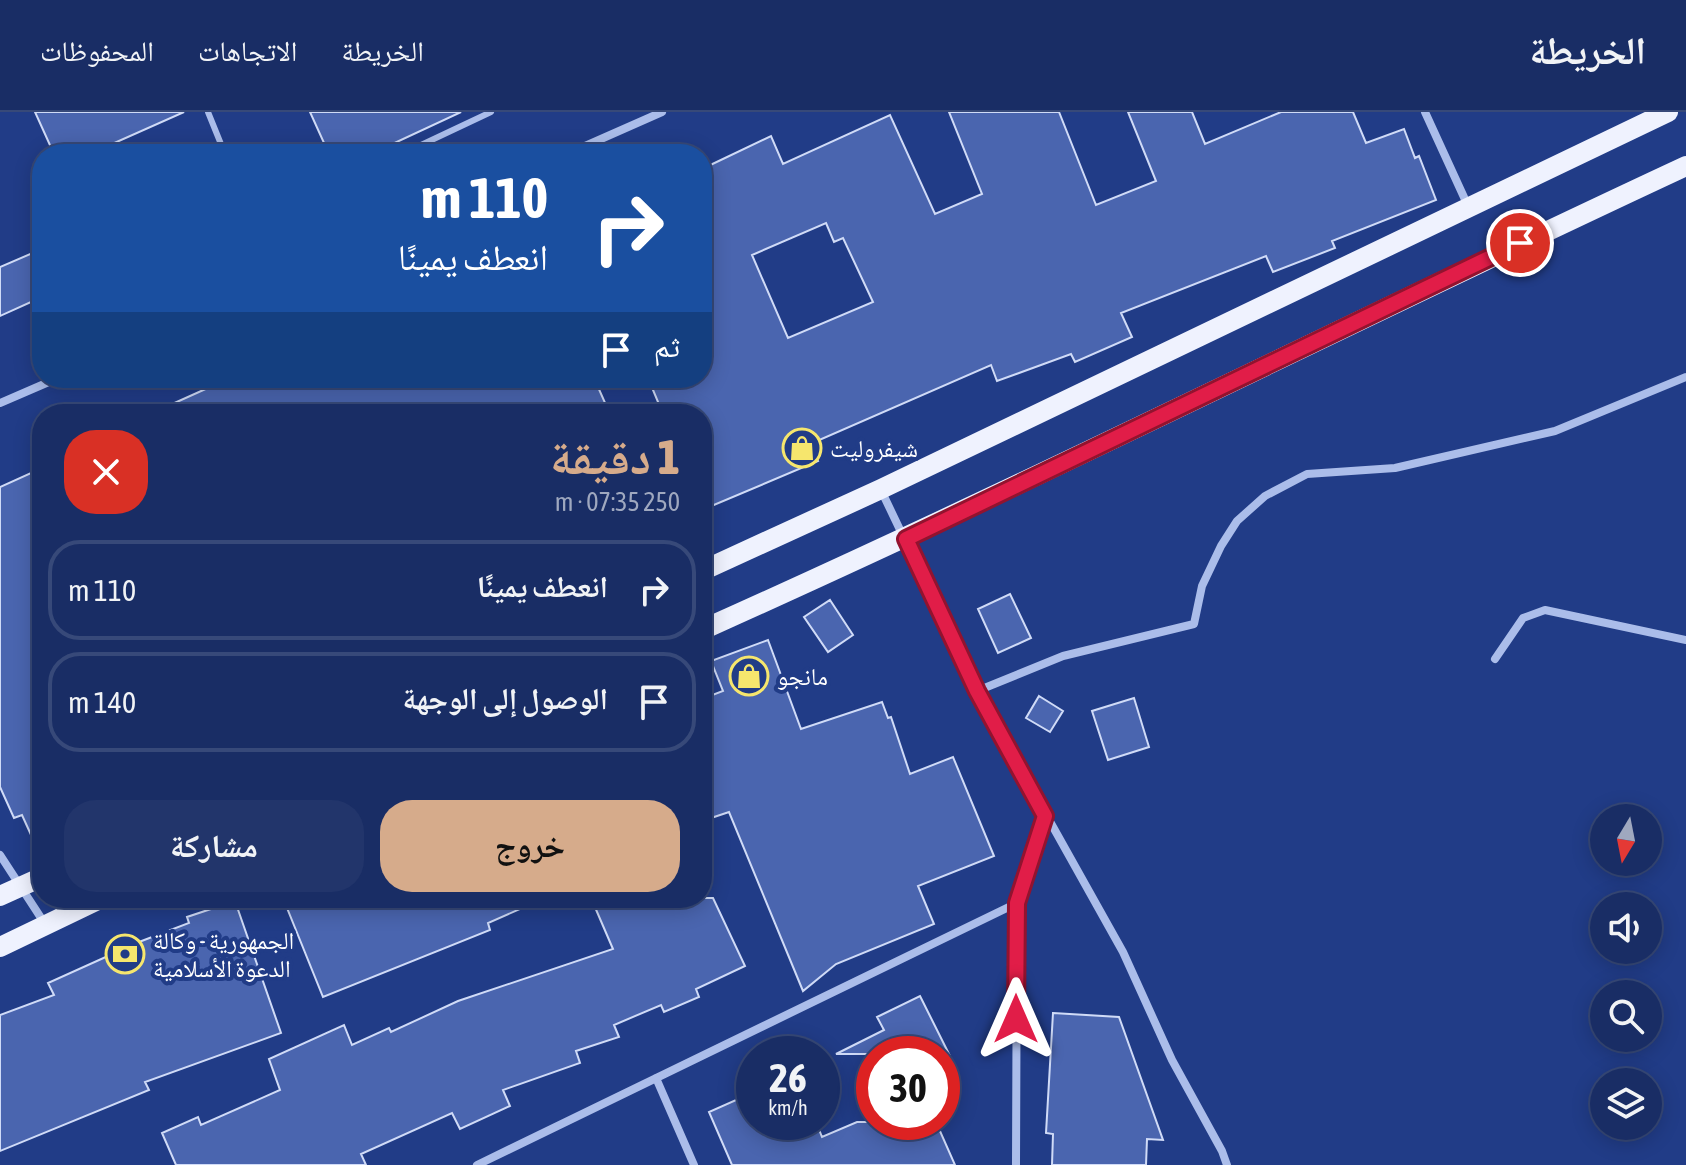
<!DOCTYPE html>
<html lang="ar">
<meta charset="utf-8">
<style>
:root{--surface:#192d65;--page:#22356b;--text:#f1f3f6;--muted:#9fa8bf;--line:#374979;--accent:#d6ab8b}
body{margin:0;font-family:"Asap Condensed","Noto Naskh Arabic",sans-serif;background:var(--page);color:var(--text);direction:rtl;height:100vh;display:flex;flex-direction:column;font-size:30px;white-space:nowrap}
*{box-sizing:border-box;margin:0}
p{font-size:26px;color:var(--muted)}
.icon{flex:none;width:44px;height:44px;fill:none;stroke:currentColor;stroke-width:2;stroke-linecap:round;stroke-linejoin:round}
.map{position:relative;flex:1;overflow:hidden;direction:ltr}
.sheet{position:absolute;left:32px;top:292px;width:680px;height:504px;display:flex;flex-direction:column;background:var(--surface);border-radius:32px;box-shadow:0 4px 20px #0003,0 0 0 2px var(--line);direction:rtl}
.sheet>*{flex:none}
.top-card{position:absolute;left:32px;top:32px;width:680px;height:244px;border-radius:32px;box-shadow:0 4px 20px #0003,0 0 0 2px var(--line);direction:rtl;background:#1a4fa0;color:#fff;overflow:hidden}
.needle{width:52px;rotate:190deg}
.controls{position:absolute;left:1590px;top:692px;display:grid;gap:16px}
.controls a{display:grid;place-items:center;width:72px;height:72px;border-radius:50%;background:var(--surface);box-shadow:0 4px 20px #0003,0 0 0 2px var(--line);font-size:40px}
.speed{position:absolute;left:736px;top:924px;display:flex;gap:16px;font-size:40px;font-weight:700;text-align:center}
.speed>*{display:grid;place-content:center;width:104px;height:104px;border-radius:50%;background:var(--surface);box-shadow:0 4px 20px #0003,0 0 0 2px var(--line);line-height:1}
.speed small{font-size:20px;font-weight:400}
.speed .limit{border:12px solid #d22;background:#fff;color:#111}
.pin{position:absolute;display:grid;place-items:center;width:68px;height:68px;color:#fff;margin:-34px;border:4px solid #fff;border-radius:50%;box-shadow:0 2px 8px #0007}
.me{position:absolute;width:88px;margin:-44px;rotate:0deg;stroke-linejoin:round;filter:drop-shadow(0 0 6px #0008)}
.turn{display:flex;align-items:center;gap:28px;height:168px;padding:0 32px;font-size:36px}
.turn .icon{width:104px;height:104px;stroke-width:2.5}
.turn b{display:block;font-size:56px;line-height:68px}
.then{display:flex;align-items:center;height:76px;padding:0 32px;background:#0003;gap:16px;font-size:30px}
.round{display:grid;place-items:center;flex:none;width:84px;height:84px;border-radius:32px;background:var(--page)}
.overview{display:flex;align-items:center;justify-content:space-between;height:136px;padding:0 32px}
h1{font-size:48px;font-weight:800;line-height:60px;color:var(--accent)}
.cta{display:flex;gap:16px;margin-top:auto;padding:16px 32px}
.cta a{flex:1;height:92px;border-radius:32px;background:var(--accent);color:#111;font-size:32px;font-weight:800;line-height:92px;text-align:center}
.cta a+a{background:var(--page);color:var(--text)}
ul{padding:0;list-style:none}
li{display:flex;align-items:center;gap:24px;height:100px;margin:0 16px 12px;padding:0 16px;border:4px solid var(--line);border-radius:32px}
li div{flex:1}
li b{display:block;font-size:30px}
li em{font-style:normal}
header{display:flex;align-items:center;gap:48px;box-sizing:border-box;height:112px;padding:0 40px;background:var(--surface);border-bottom:2px solid var(--line)}
header strong{font-size:38px}
nav{display:flex;gap:44px;margin-inline-start:auto;font-size:28px}
.map>svg:first-child{display:block}
</style>
<header>
<strong>الخريطة</strong>
<nav><a>الخريطة</a><a>الاتجاهات</a><a>المحفوظات</a></nav>
</header>
<div class="map">
<svg width="1686" height="1053" viewBox="0 0 1686 1053">
<rect width="100%" height="100%" fill="#213c87"/>
<!-- building -->
<path fill="#4a65af" stroke="#d0dbf7" stroke-width="2" fill-rule="evenodd" d="M 35,0 L 184,0 L 103,36 L 106,42 L 54,42 Z
M 310,0 L 461,0 L 371,42 L 329,42 Z
M 949,0 L 1059,0 L 1096,93 L 1156,69 L 1128,0 L 1192,0 L 1205,32 L 1281,0 L 1353,0 L 1366,31 L 1404,17 L 1415,46 L 1419,44 L 1436,88 L 1332,129 L 1335,136 L 1273,160 L 1266,144 L 1121,201 L 1132,225 L 1075,250 L 1071,242 L 997,269 L 991,253 L 810,332 L 818,349 L 702,398 L 702,302 L 663,302 L 648,266 L 702,266 L 702,246 L 712,242 L 702,218 L 702,57 L 771,24 L 783,52 L 890,3 L 935,102 L 982,82 ZM 826,111 L 834,130 L 843,126 L 873,190 L 788,226 L 752,143 Z
M 42,137 L 42,185 L 0,204 L 0,155 Z
M 230,266 L 594,266 L 610,302 L 150,302 Z
M 42,356 L 42,747 L 22,703 L 14,706 L 0,675 L 0,375 Z
M 1010,482 L 1031,526 L 998,541 L 978,497 Z
M 830,488 L 853,523 L 828,540 L 804,505 Z
M 768,528 L 801,617 L 882,590 L 888,606 L 891,605 L 910,662 L 953,645 L 994,744 L 918,774 L 934,812 L 836,852 L 803,879 L 729,700 L 702,709 L 702,587 L 723,579 L 711,549 Z
M 1039,584 L 1063,599 L 1050,620 L 1026,606 Z
M 1134,586 L 1149,635 L 1108,648 L 1092,599 Z
M 283,786 L 545,786 L 488,811 L 490,818 L 323,885 Z
M 591,786 L 713,786 L 745,854 L 696,877 L 699,885 L 664,900 L 661,893 L 614,913 L 619,925 L 576,939 L 580,951 L 503,978 L 510,994 L 460,1017 L 452,1001 L 361,1042 L 366,1053 L 176,1053 L 162,1021 L 198,1005 L 201,1013 L 280,978 L 269,947 L 344,913 L 352,933 L 389,916 L 391,920 L 458,889 L 613,837 Z
M 235,789 L 281,921 L 145,970 L 149,978 L 0,1039 L 0,903 L 54,883 L 48,871 L 139,830 L 189,811 L 187,805 Z
M 920,884 L 949,942 L 836,942 L 884,918 L 877,905 Z
M 1053,901 L 1119,905 L 1163,1028 L 1147,1027 L 1146,1053 L 1052,1053 L 1053,1022 L 1046,1021 Z
M 754,980 L 754,1010 L 816,1010 L 822,1025 L 857,1010 L 936,1010 L 955,1053 L 732,1053 L 709,1000 Z"/>
<g fill="none" stroke-linecap="round" stroke-linejoin="round">
<!-- service -->
<path stroke="#abbdea" stroke-width="6" d="M 208,0 L 225,42
M 402,42 L 491,0"/>
<!-- minor -->
<path stroke="#abbdea" stroke-width="8" d="M 1425,0 L 1468,94
M 567,42 L 662,0
M 0,291 L 58,266
M 881,378 L 977,579 L 1123,840 L 1172,948 L 1222,1039 L 1227,1053
M 1495,547 L 1523,506 L 1545,498 L 1686,528
M 977,579 L 1063,544 L 1194,512 L 1202,474 L 1221,434 L 1237,409 L 1265,384 L 1307,362 L 1395,356 L 1555,319 L 1686,265
M 0,743 L 45,812
M 656,966 L 694,1053
M 477,1053 L 1017,791 L 1045,704
M 1016,1053 L 1017,791"/>
<!-- primary -->
<path stroke="#eff2fe" stroke-width="20" d="M 702,459 L 881,377 L 1668,0
M 702,518 C 1033,370 1357,207 1686,54
M 0,784 L 42,765
M 0,835 L 102,786"/>
</g>
<g fill="none" stroke-linecap="round" stroke-linejoin="round">
<!-- route casing -->
<g stroke="#92132f" stroke-width="20">
<path id="route" d="M 1016,907 L 1017,791 L 1045,704 L 977,579 L 906,427 L 1520,131"/>
</g>
<!-- route -->
<use href="#route" stroke="#e11d48" stroke-width="14"/>
</g>
<!-- icons -->
<defs>
<g id="shop-ring" transform="scale(2)"><circle r="9.5" fill="#213c87" stroke="#f6e66d" stroke-width="1.5"/><path d="M-5-2.5h2.3a2.7 3.5 0 0 1 5.4 0H5L5.5 6h-11ZM-1.5-2.5h3a1.5 2.3 0 0 0-3 0Z" fill="#f6e66d"/></g>
<g id="bank-ring" transform="scale(2)"><circle r="9.5" fill="#213c87" stroke="#f6e66d" stroke-width="1.5"/><path d="M-6-4H6V4H-6ZM0-2.3a2.3 2.3 0 1 0 0 4.6a2.3 2.3 0 1 0 0-4.6Z" fill="#f6e66d"/></g>
</defs>
<g fill-rule="evenodd">
<use href="#shop-ring" x="802" y="336"/>
<use href="#shop-ring" x="749" y="564"/>
<use href="#bank-ring" x="125" y="842"/>
</g>
<g text-anchor="middle" dominant-baseline="central" stroke-width="8" stroke-linejoin="round" paint-order="stroke">
<!-- poi labels -->
<g font-size="24" fill="#fff" stroke="#213c87" text-anchor="start">
<text x="830" y="336">شيفروليت</text>
<text x="777" y="564">مانجو</text>
<text x="153" y="828">الجمهورية - وكالة<tspan x="153" dy="28">الدعوة الأسلامية</tspan></text>
</g>
</g>
</svg>
<div class="controls">
<a><svg class="needle" viewBox="-14 -14 28 28"><path d="M0-13l5 13h-10z" fill="#e53935"/><path d="M0 13l5-13h-10z" fill="#9fa8bf"/></svg></a>
<a><svg class="icon" aria-label="sound" viewBox="0 0 24 24"><path d="M4 9h4l5-4v14l-5-4H4zM17 9q2 3 0 6"/></svg></a>
<a><svg class="icon" aria-label="search" viewBox="0 0 24 24"><circle cx="10" cy="10" r="6"/><path d="M15 15l6 6"/></svg></a>
<a><svg class="icon" aria-label="layers" viewBox="0 0 24 24"><path d="M12 4l9 5-9 5-9-5zM3 14l9 5 9-5"/></svg></a>
</div>
<div class="speed"><div>26<small>km/h</small></div><div class="limit">30</div></div>
<div class="pin" style="left:1520px;top:131px;background:#d93025"><svg class="icon" aria-label="arrive" viewBox="0 0 24 24"><path d="M6 21V4h12l-3 4 3 4H6"/></svg></div>
<svg class="me" style="left:1016px;top:907px" viewBox="-20 -20 40 40"><path d="M0-17L14 15 0 8-14 15z" fill="#e11d48" stroke="#fff" stroke-width="4"/></svg>
<div class="top-card">
<div class="turn"><svg class="icon" aria-label="right" viewBox="0 0 24 24"><path d="M7 20v-9h11M14 6l5 5-5 5"/></svg><div><b>110 m</b>انعطف يمينًا</div></div>
<div class="then">ثم<svg class="icon" aria-label="arrive" viewBox="0 0 24 24"><path d="M6 21V4h12l-3 4 3 4H6"/></svg></div>
</div>
<section class="sheet">
<div class="overview"><div><h1>1 دقيقة</h1><p>250 m · 07:35</p></div><a class="round" style="background:#d93025;color:#fff"><svg class="icon" aria-label="close" viewBox="0 0 24 24"><path d="M6 6l12 12M18 6L6 18"/></svg></a></div>
<ul>
<li><svg class="icon" aria-label="right" viewBox="0 0 24 24"><path d="M7 20v-9h11M14 6l5 5-5 5"/></svg><div><b>انعطف يمينًا</b></div><em>110 m</em></li>
<li><svg class="icon" aria-label="arrive" viewBox="0 0 24 24"><path d="M6 21V4h12l-3 4 3 4H6"/></svg><div><b>الوصول إلى الوجهة</b></div><em>140 m</em></li>
</ul>
<div class="cta"><a>خروج</a><a>مشاركة</a></div>
</section>
</div>
